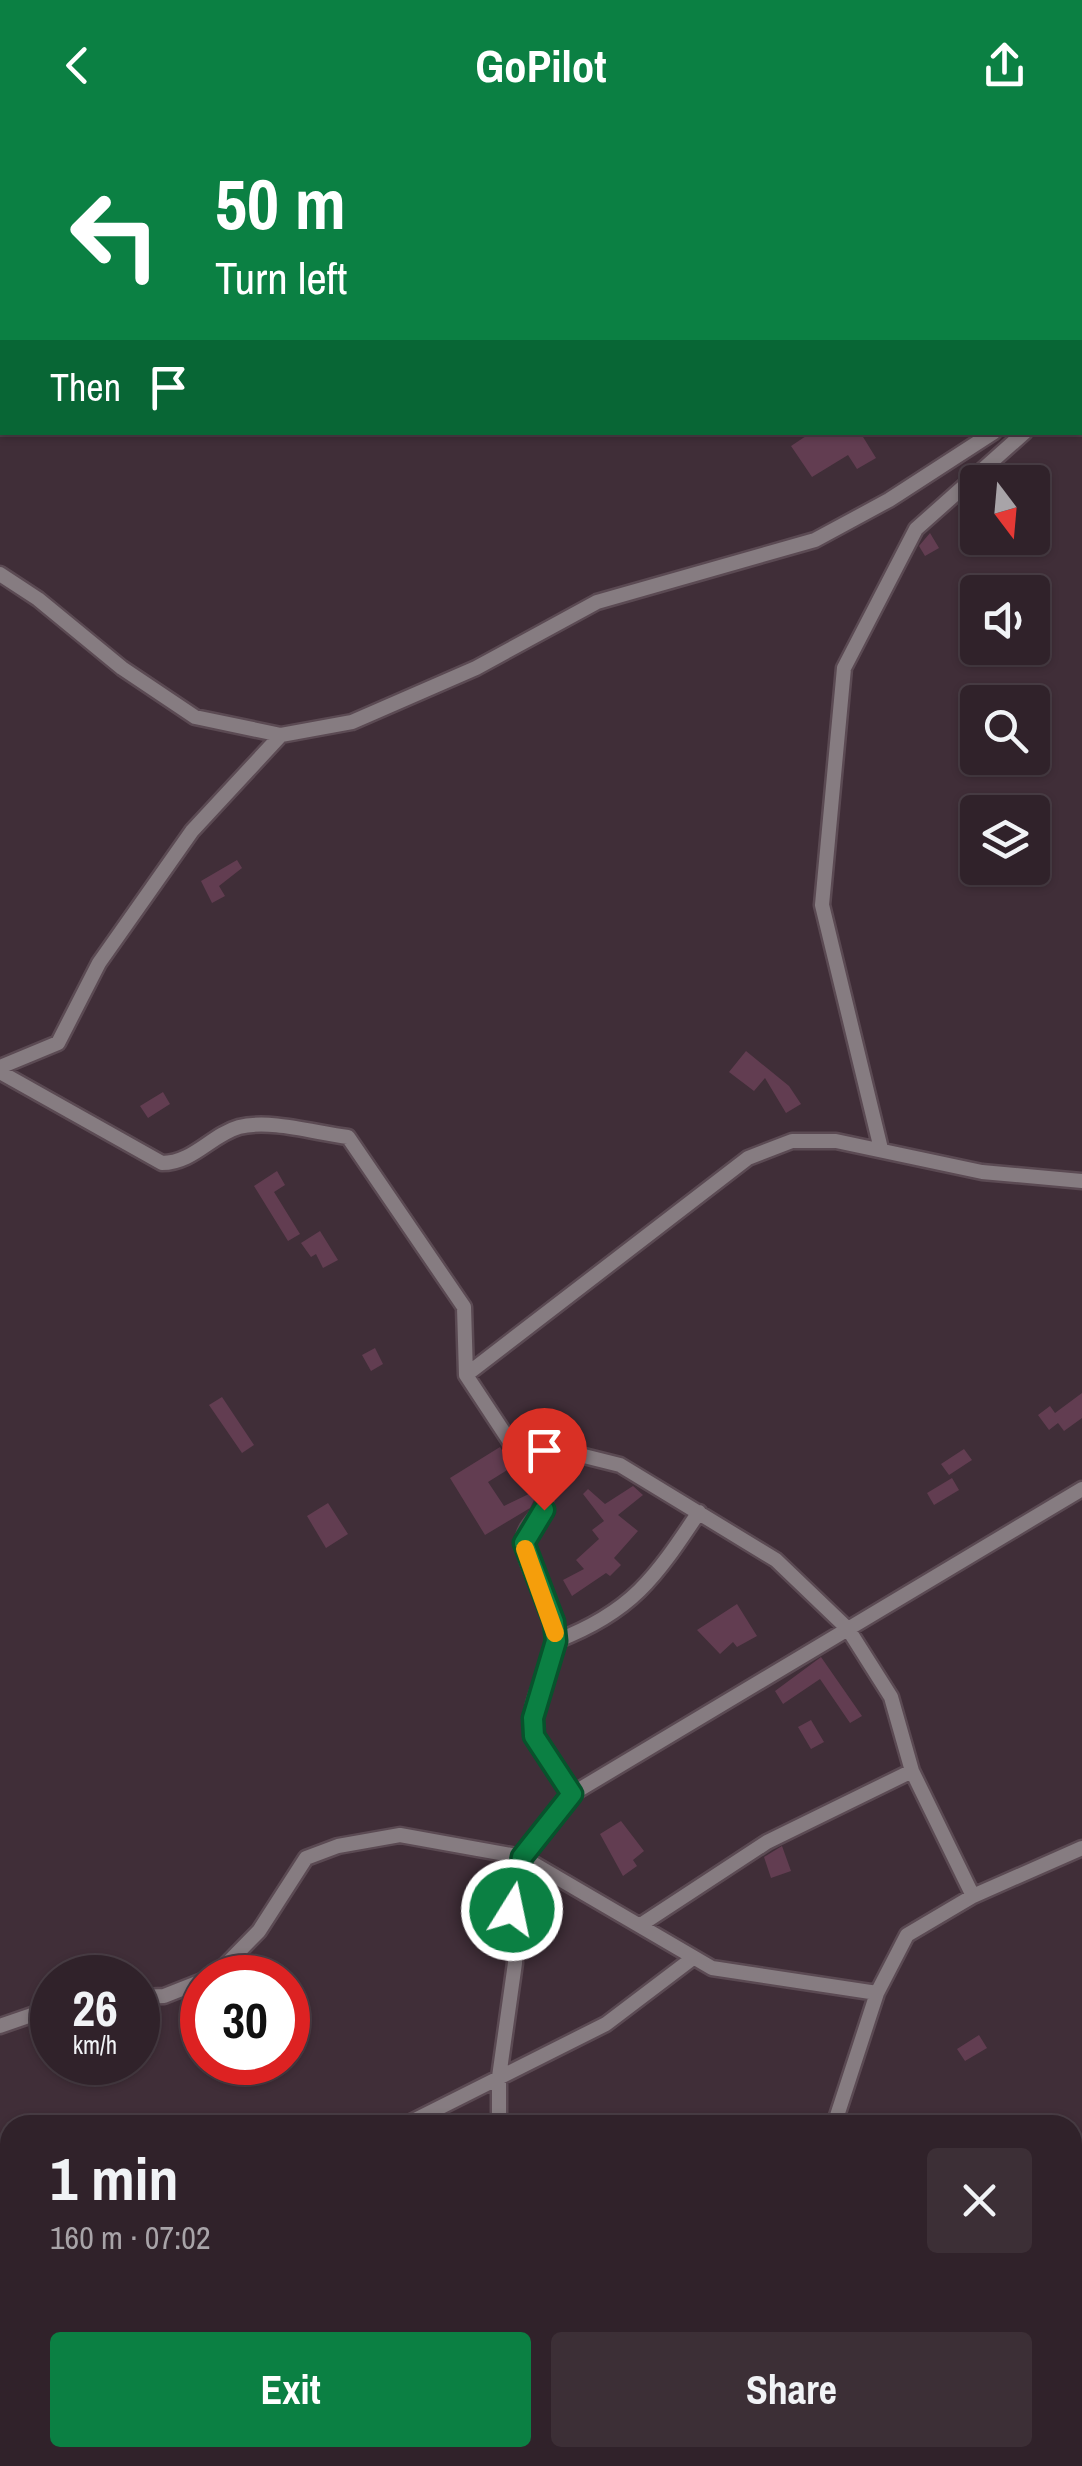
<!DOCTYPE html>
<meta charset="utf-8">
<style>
:root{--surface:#30222a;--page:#3c2f36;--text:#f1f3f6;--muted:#a8a4a8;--line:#4b3f47;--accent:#0b8043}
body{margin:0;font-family:"Archivo Narrow",sans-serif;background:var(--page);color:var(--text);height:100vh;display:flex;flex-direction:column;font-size:38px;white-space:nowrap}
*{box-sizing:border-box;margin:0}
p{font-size:32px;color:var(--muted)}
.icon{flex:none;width:55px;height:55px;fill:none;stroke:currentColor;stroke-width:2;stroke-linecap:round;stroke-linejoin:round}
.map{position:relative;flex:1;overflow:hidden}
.drawer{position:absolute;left:0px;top:1985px;width:1082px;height:352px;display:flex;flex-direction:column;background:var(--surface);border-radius:30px 30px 0 0;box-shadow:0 2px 8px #0004,0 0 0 2px var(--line)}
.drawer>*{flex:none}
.guide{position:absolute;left:0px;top:0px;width:1082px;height:305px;box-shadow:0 2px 8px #0004,0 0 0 2px var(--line);background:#0b8043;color:#fff;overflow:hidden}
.needle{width:65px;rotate:164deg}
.tools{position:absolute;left:960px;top:335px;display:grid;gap:20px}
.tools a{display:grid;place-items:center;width:90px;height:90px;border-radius:10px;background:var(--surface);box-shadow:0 2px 8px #0004,0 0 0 2px var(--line);font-size:50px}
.speed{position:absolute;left:30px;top:1825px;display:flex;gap:20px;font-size:50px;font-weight:700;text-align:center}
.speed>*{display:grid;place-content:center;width:130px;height:130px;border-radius:50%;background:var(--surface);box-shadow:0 2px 8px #0004,0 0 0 2px var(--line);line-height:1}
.speed small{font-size:25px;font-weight:400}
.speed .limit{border:15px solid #d22;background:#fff;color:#111}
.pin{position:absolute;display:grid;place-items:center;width:85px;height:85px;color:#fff;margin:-102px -42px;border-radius:50% 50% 50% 0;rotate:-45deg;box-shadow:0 0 10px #0007}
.pin .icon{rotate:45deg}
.me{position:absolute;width:110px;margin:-55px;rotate:10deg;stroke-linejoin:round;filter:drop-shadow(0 0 8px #0008)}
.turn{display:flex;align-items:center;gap:35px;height:210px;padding:0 50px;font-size:45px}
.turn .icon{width:130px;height:130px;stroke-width:2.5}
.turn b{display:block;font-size:70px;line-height:85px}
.then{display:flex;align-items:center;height:95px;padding:0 50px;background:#0003;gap:20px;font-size:38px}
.round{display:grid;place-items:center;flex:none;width:105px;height:105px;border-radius:10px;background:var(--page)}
.summary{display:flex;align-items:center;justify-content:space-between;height:170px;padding:0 50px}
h1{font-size:60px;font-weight:700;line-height:75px}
.cta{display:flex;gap:20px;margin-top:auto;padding:20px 50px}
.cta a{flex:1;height:115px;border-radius:10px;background:var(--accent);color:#fff;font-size:40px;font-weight:700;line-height:115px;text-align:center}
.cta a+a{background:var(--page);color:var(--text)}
header{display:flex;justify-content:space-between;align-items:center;height:130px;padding:0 50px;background:var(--accent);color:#fff;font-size:45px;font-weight:700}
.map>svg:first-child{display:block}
</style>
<header><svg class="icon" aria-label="back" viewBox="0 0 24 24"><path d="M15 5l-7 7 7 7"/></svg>GoPilot<svg class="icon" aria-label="share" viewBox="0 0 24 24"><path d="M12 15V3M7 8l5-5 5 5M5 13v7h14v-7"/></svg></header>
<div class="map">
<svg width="1082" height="2336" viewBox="0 0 1082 2336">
<rect width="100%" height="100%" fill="#402e38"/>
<!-- green -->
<path fill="#405746" d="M 0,0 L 247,0 L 2,2 L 0,56 Z"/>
<!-- building -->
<path fill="#623d51" d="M 812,302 L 860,302 L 876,328 L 857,339 L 848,325 L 812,347 L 791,316 Z
M 930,403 L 939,418 L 925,426 L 919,416 Z
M 237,730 L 242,738 L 219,756 L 225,766 L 212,773 L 201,751 Z
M 746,921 L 789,956 L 801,974 L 786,983 L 765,948 L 754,961 L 729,942 Z
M 163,962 L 170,974 L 148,988 L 140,976 Z
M 277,1041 L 285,1055 L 274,1062 L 300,1104 L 288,1111 L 254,1056 Z
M 320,1101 L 338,1130 L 323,1138 L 316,1124 L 311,1127 L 301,1113 Z
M 375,1218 L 383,1234 L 371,1241 L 362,1225 Z
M 1082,1263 L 1082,1288 L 1064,1301 L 1058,1293 L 1049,1300 L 1038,1285 L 1050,1276 L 1055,1283 Z
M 222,1267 L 254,1315 L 242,1323 L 209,1275 Z
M 500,1317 L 512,1337 L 488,1352 L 504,1376 L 531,1363 L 534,1370 L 530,1378 L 485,1405 L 450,1348 Z
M 964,1319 L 972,1330 L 949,1345 L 941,1334 Z
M 952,1348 L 959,1360 L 934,1375 L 927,1363 Z
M 633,1356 L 643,1365 L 618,1385 L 638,1401 L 614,1428 L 621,1435 L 610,1446 L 606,1443 L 572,1466 L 563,1450 L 584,1439 L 576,1430 L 599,1409 L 592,1400 L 604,1391 L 583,1364 L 588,1359 L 605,1374 Z
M 328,1373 L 348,1404 L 326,1418 L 307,1386 Z
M 737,1474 L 757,1506 L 737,1517 L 733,1512 L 720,1524 L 697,1500 Z
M 821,1527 L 862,1586 L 850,1593 L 820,1549 L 783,1574 L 775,1561 Z
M 811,1590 L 824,1612 L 811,1619 L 798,1597 Z
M 621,1691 L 644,1721 L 633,1730 L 637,1736 L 623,1746 L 600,1704 Z
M 782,1716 L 791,1741 L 771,1748 L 764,1727 Z
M 979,1905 L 987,1918 L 965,1931 L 957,1919 Z"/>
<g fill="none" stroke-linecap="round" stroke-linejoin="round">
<!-- street casing -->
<g stroke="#5b4a53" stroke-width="19">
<path id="street" d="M 387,2 L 392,0
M 0,207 L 2,206
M 1080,253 L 1082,252
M 0,444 L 38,469 L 122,538 L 195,587 L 281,605 L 352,592 L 476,538 L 597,472 L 815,410 L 889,370 L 994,302
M 0,937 L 58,913 L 99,833 L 192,701 L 281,605
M 0,942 L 162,1033 C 193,1033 211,1005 239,997 C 271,989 315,1003 348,1007 L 464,1177 L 466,1245 L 545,1365 C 547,1386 523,1392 524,1412 C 525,1439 547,1466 554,1492 C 563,1530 522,1568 534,1605 C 540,1625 561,1647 572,1664
M 881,1019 L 822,775 L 844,538 L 916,399 L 1025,302
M 466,1245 L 748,1028 L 792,1011 L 836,1011 L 982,1042 L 1082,1051
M 527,1337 L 580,1325 L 620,1335 L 776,1430 L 848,1499 L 891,1567 L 912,1641 L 973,1766
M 556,1511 C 632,1482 655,1448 699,1382
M 642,1794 L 767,1712 L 912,1641
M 213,1848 L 259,1801 L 306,1728 L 338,1716 L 400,1705 L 522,1727 L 712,1838 L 877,1863 L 907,1805 L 973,1766 L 1082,1718
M 138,1867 L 164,1866 L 202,1851
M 0,1896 L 52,1878
M 405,1995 L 606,1894 L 693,1828
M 499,1995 L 499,1947 L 515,1833 L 512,1780 L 522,1727 L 572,1664 L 1082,1359
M 834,1995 L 877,1863
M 293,2328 L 301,2336
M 713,2328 L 719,2336
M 134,2336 L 144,2328
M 676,2336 L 679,2328"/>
</g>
<!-- street -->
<use href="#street" stroke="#867c81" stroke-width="14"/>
</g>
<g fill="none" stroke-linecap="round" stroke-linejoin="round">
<!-- route casing -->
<g stroke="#07532c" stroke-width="25">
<path id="route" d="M 512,1780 L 522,1727 L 572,1664 L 534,1606 L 533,1588 L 556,1511 L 554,1492 L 524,1413 L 544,1380"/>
</g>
<!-- route -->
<use href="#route" stroke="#0b8043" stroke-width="18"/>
<!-- slow -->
<path stroke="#f59e0b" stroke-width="18" d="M 525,1419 L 555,1503"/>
</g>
</svg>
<div class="tools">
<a><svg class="needle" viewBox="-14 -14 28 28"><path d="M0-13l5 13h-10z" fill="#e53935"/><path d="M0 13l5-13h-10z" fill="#a8a4a8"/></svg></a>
<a><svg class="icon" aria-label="sound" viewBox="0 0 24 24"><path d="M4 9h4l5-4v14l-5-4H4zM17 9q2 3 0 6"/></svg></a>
<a><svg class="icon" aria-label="search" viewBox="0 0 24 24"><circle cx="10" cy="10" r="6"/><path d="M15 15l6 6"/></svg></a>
<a><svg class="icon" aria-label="layers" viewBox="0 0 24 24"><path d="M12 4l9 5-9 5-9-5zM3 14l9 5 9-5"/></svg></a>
</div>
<div class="speed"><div>26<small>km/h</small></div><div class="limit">30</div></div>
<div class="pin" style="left:544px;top:1380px;background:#d93025"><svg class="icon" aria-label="arrive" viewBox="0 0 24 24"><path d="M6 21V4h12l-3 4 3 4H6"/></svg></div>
<svg class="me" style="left:512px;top:1780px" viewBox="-20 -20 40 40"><circle r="17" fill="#0b8043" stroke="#fff" stroke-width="3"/><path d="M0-11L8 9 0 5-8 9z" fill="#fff"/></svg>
<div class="guide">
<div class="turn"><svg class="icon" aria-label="left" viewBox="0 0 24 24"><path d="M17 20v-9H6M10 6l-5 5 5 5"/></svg><div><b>50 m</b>Turn left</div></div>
<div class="then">Then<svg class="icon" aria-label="arrive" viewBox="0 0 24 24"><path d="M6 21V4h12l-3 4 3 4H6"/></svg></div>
</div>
<section class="drawer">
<div class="summary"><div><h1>1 min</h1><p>160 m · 07:02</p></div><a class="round"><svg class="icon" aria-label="close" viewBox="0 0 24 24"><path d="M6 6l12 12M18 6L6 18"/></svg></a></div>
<div class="cta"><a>Exit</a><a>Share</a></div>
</section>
</div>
